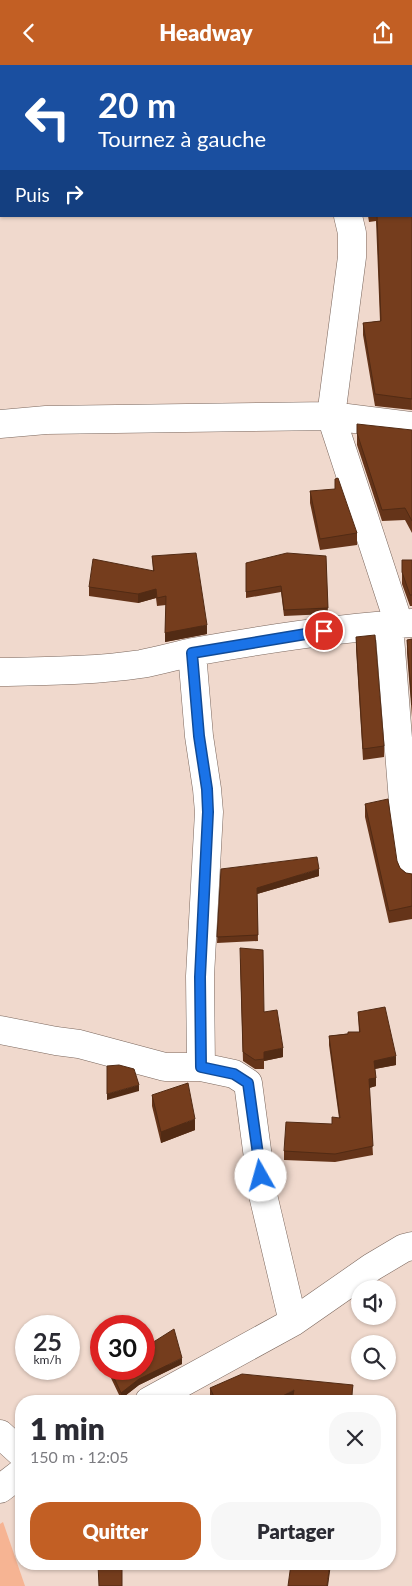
<!DOCTYPE html>
<html lang="fr">
<meta charset="utf-8">
<style>
:root{--surface:#fff;--page:#f7f7f7;--text:#2b2b33;--muted:#7c7c81;--accent:#c25f24}
body{margin:0;font-family:Lato,sans-serif;background:var(--page);color:var(--text);height:100vh;display:flex;flex-direction:column;font-size:19px;white-space:nowrap}
*{box-sizing:border-box;margin:0}
p{font-size:16px;color:var(--muted)}
.icon{flex:none;width:28px;height:28px;fill:none;stroke:currentColor;stroke-width:2;stroke-linecap:round;stroke-linejoin:round}
.map{position:relative;flex:1;overflow:hidden}
.sheet{position:absolute;left:15px;top:1330px;width:381px;height:175px;display:flex;flex-direction:column;background:var(--surface);border-radius:20px;box-shadow:0 1px 4px #0004}
.sheet>*{flex:none}
.hud{position:absolute;left:0px;top:0px;width:412px;height:152px;box-shadow:0 1px 4px #0004;background:#1a4fa0;color:#fff;overflow:hidden}
.fabs{position:absolute;left:351px;top:1215px;display:grid;gap:10px}
.fabs a{display:grid;place-items:center;width:45px;height:45px;border-radius:50%;background:var(--surface);box-shadow:0 1px 4px #0004;font-size:25px}
.speed{position:absolute;left:15px;top:1250px;display:flex;gap:10px;font-size:25px;font-weight:700;text-align:center}
.speed>*{display:grid;place-content:center;width:65px;height:65px;border-radius:50%;background:var(--surface);box-shadow:0 1px 4px #0004;line-height:1}
.speed small{font-size:12px;font-weight:400}
.speed .limit{border:8px solid #d22;background:#fff;color:#111}
.pin{position:absolute;display:grid;place-items:center;width:42px;height:42px;color:#fff;margin:-21px;border:2px solid #fff;border-radius:50%;box-shadow:0 1px 5px #0007}
.me{position:absolute;width:55px;margin:-28px;rotate:353deg;stroke-linejoin:round;filter:drop-shadow(0 0 4px #0008)}
.turn{display:flex;align-items:center;gap:18px;height:105px;padding:0 15px;font-size:22px}
.turn .icon{width:65px;height:65px;stroke-width:2.5}
.turn b{display:block;font-size:35px;line-height:42px}
.then{display:flex;align-items:center;height:48px;padding:0 15px;background:#0003;gap:10px;font-size:19px}
.round{display:grid;place-items:center;flex:none;width:52px;height:52px;border-radius:20px;background:var(--page)}
.overview{display:flex;align-items:center;justify-content:space-between;height:85px;padding:0 15px}
h1{font-size:30px;font-weight:800;line-height:38px}
.primary-button{display:flex;gap:10px;margin-top:auto;padding:10px 15px}
.primary-button a{flex:1;height:58px;border-radius:20px;background:var(--accent);color:#fff;font-size:20px;font-weight:800;line-height:58px;text-align:center}
.primary-button a+a{background:var(--page);color:var(--text)}
header{display:flex;justify-content:space-between;align-items:center;height:65px;padding:0 15px;background:var(--accent);color:#fff;font-size:22px;font-weight:800}
.map>svg:first-child{display:block}
</style>
<header><svg class="icon" aria-label="back" viewBox="0 0 24 24"><path d="M15 5l-7 7 7 7"/></svg>Headway<svg class="icon" aria-label="share" viewBox="0 0 24 24"><path d="M12 15V3M7 8l5-5 5 5M5 13v7h14v-7"/></svg></header>
<div class="map">
<svg width="412" height="1521" viewBox="0 0 412 1521">
<rect width="100%" height="100%" fill="#f0d9cd"/>
<!-- green -->
<path fill="#f6b493" d="M 3,1457 L 25,1521 L 0,1521 L 0,1459 Z"/>
<g fill="none" stroke-linecap="round" stroke-linejoin="round">
<!-- minor casing -->
<g stroke="#7b675d" stroke-width="29">
<path id="minor" d="M 300,0 L 300,1
M 348,151 L 352,168 L 352,192 L 331,351 L 399,559
M 0,359 L 46,355 L 331,351 L 412,361
M 389,559 L 405,762 L 412,806
M 192,588 L 199,671 L 207,724 L 209,747 L 200,911 L 201,1002
M 0,607 C 47,606 94,606 141,599 C 158,596 175,591 193,587 C 265,574 338,563 412,558
M 0,965 L 56,976 L 79,979 L 165,1002 L 201,1002 L 234,1009 L 248,1018 L 263,1130 L 293,1257
M 149,1336 L 293,1257 L 372,1202 L 404,1183 L 412,1181
M 0,1369 L 21,1388
M 0,1424 L 21,1408"/>
</g>
<!-- minor -->
<use href="#minor" stroke="#fff" stroke-width="28"/>
</g>
<!-- wall -->
<path fill="#653419" d="M 368,151 L 411,151 L 412,345 L 375,341 L 363,270 L 363,258 L 380,256 L 376,156 L 369,157 Z
M 410,365 L 412,365 L 412,468 L 405,455 L 382,456 L 357,380 L 357,368 Z
M 310,426 L 357,468 L 357,480 L 320,485 L 310,438 Z
M 152,491 L 207,569 L 165,577 L 166,540 L 157,541 L 156,533 L 138,538 L 89,531 L 89,522 L 153,506 Z
M 326,491 L 328,549 L 284,551 L 281,527 L 246,533 L 246,498 Z
M 402,495 L 412,495 L 412,541 L 410,541 L 402,519 Z
M 356,572 L 384,681 L 384,692 L 363,695 L 356,584 Z
M 412,574 L 412,652 L 407,588 L 407,575 Z
M 365,739 L 397,796 L 400,803 L 406,808 L 412,809 L 412,854 L 389,858 L 365,752 Z
M 221,804 L 319,811 L 257,829 L 258,876 L 217,878 Z
M 240,893 L 264,947 L 283,992 L 264,996 L 264,1004 L 255,1004 L 243,996 Z
M 358,947 L 396,1000 L 375,1004 L 376,1021 L 369,1023 L 373,1090 L 335,1097 L 284,1095 L 284,1086 L 332,1059 L 339,1053 L 329,980 L 329,971 L 359,967 Z
M 152,1030 L 195,1065 L 161,1078 L 152,1041 Z
M 182,1299 L 139,1320 L 121,1334 L 110,1311 L 110,1304 Z
M 210,1323 L 353,1333 L 352,1336 L 210,1336 Z"/>
<!-- shaded-wall -->
<path fill="#522b14" d="M 156,524 L 156,533 L 138,538 L 138,529 Z
M 207,560 L 207,569 L 165,577 L 165,568 Z
M 319,804 L 319,811 L 257,829 L 257,823 Z
M 283,983 L 283,992 L 264,996 L 264,987 Z
M 396,991 L 396,1000 L 374,1004 L 374,996 Z
M 376,1013 L 376,1021 L 369,1023 L 369,1014 Z
M 139,1020 L 139,1026 L 107,1035 L 107,1029 Z
M 195,1054 L 195,1065 L 161,1078 L 161,1067 Z
M 182,1293 L 182,1299 L 139,1320 L 121,1334 L 121,1328 L 139,1314 Z
M 353,1320 L 352,1336 L 351,1336 Z
M 294,1325 L 294,1336 L 273,1336 Z
M 330,1499 L 331,1499 L 328,1521 L 327,1521 Z"/>
<!-- building -->
<path fill="#753d1d" stroke="#522b14" d="M 326,0 L 357,0 L 357,1 L 327,1 Z
M 388,0 L 410,0 L 411,1 L 388,1 Z
M 411,4 L 412,7 L 412,334 L 375,329 L 363,258 L 381,256 L 377,151 L 411,151 Z
M 357,359 L 412,365 L 412,456 L 405,443 L 382,445 L 357,368 Z
M 338,413 L 357,468 L 320,474 L 310,426 L 335,424 L 335,414 Z
M 196,488 L 207,560 L 165,568 L 166,531 L 157,533 L 156,524 L 138,529 L 89,522 L 93,494 L 154,506 L 152,491 Z
M 287,488 L 326,491 L 328,543 L 284,545 L 281,521 L 246,527 L 246,498 Z
M 402,495 L 412,495 L 412,530 L 410,530 L 402,507 Z
M 375,570 L 384,681 L 363,684 L 356,572 Z
M 412,574 L 412,640 L 407,575 Z
M 388,734 L 397,796 L 400,803 L 406,808 L 412,809 L 412,841 L 389,846 L 365,739 Z
M 317,792 L 319,804 L 257,823 L 258,870 L 217,872 L 221,804 Z
M 240,883 L 263,885 L 264,947 L 277,945 L 283,983 L 264,987 L 264,994 L 255,995 L 243,987 Z
M 385,942 L 396,991 L 374,996 L 376,1013 L 369,1014 L 373,1081 L 335,1089 L 284,1086 L 286,1057 L 332,1059 L 332,1052 L 340,1053 L 329,971 L 348,969 L 348,967 L 360,967 L 358,947 Z
M 119,1000 L 134,1004 L 139,1020 L 107,1029 L 107,1001 Z
M 188,1018 L 195,1054 L 161,1067 L 152,1030 Z
M 174,1264 L 182,1293 L 139,1314 L 121,1328 L 110,1304 L 144,1304 L 144,1283 Z
M 242,1309 L 353,1320 L 351,1336 L 292,1336 L 294,1325 L 273,1336 L 216,1336 L 210,1323 Z
M 98,1499 L 122,1499 L 122,1521 L 99,1521 Z
M 291,1499 L 330,1499 L 327,1521 L 288,1521 Z"/>
<g fill="none" stroke-linecap="round" stroke-linejoin="round">
<!-- route casing -->
<g stroke="#114b97" stroke-width="12">
<path id="route" d="M 261,1111 L 248,1018 L 234,1009 L 201,1002 L 200,912 L 208,747 L 207,724 L 199,671 L 192,588 L 324,566"/>
</g>
<!-- route -->
<use href="#route" stroke="#1a73e8" stroke-width="9"/>
</g>
</svg>
<div class="fabs">
<a><svg class="icon" aria-label="sound" viewBox="0 0 24 24"><path d="M4 9h4l5-4v14l-5-4H4zM17 9q2 3 0 6"/></svg></a>
<a><svg class="icon" aria-label="search" viewBox="0 0 24 24"><circle cx="10" cy="10" r="6"/><path d="M15 15l6 6"/></svg></a>
</div>
<div class="speed"><div>25<small>km/h</small></div><div class="limit">30</div></div>
<div class="pin" style="left:324px;top:566px;background:#d93025"><svg class="icon" aria-label="arrive" viewBox="0 0 24 24"><path d="M6 21V4h12l-3 4 3 4H6"/></svg></div>
<svg class="me" style="left:261px;top:1111px" viewBox="-20 -20 40 40"><circle r="19" fill="#fff"/><path d="M0-13L10 11 0 6-10 11z" fill="#1a73e8"/></svg>
<div class="hud">
<div class="turn"><svg class="icon" aria-label="left" viewBox="0 0 24 24"><path d="M17 20v-9H6M10 6l-5 5 5 5"/></svg><div><b>20 m</b>Tournez à gauche</div></div>
<div class="then">Puis<svg class="icon" aria-label="right" viewBox="0 0 24 24"><path d="M7 20v-9h11M14 6l5 5-5 5"/></svg></div>
</div>
<section class="sheet">
<div class="overview"><div><h1>1 min</h1><p>150 m · 12:05</p></div><a class="round"><svg class="icon" aria-label="close" viewBox="0 0 24 24"><path d="M6 6l12 12M18 6L6 18"/></svg></a></div>
<div class="primary-button"><a>Quitter</a><a>Partager</a></div>
</section>
</div>
